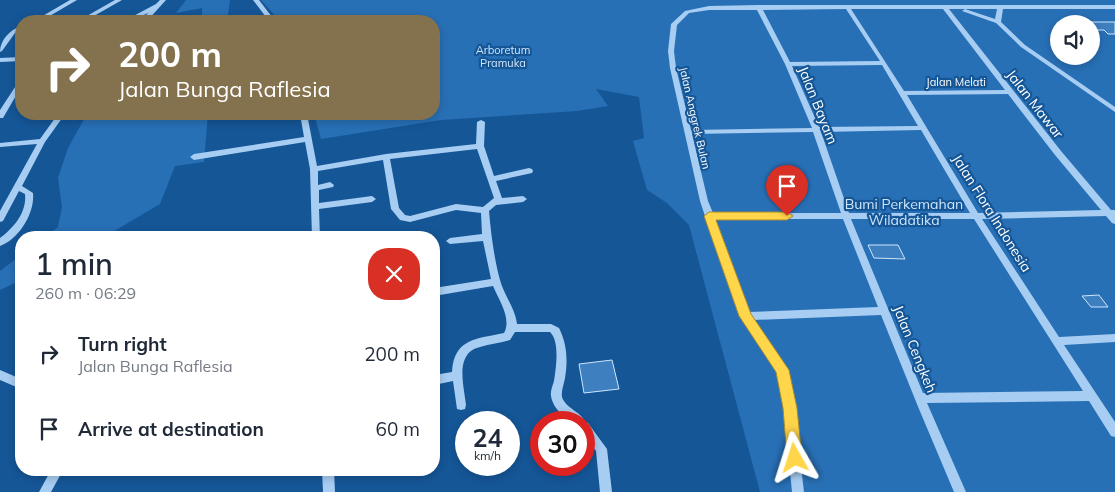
<!DOCTYPE html>
<meta charset="utf-8">
<style>
:root{--surface:#fff;--page:#f6f6f7;--text:#1f2937;--muted:#747a83}
body{margin:0;font-family:Mulish,sans-serif;background:var(--page);color:var(--text);height:100vh;display:flex;flex-direction:column;font-size:19px;white-space:nowrap}
*{box-sizing:border-box;margin:0}
p{font-size:16px;color:var(--muted)}
.icon{flex:none;width:28px;height:28px;fill:none;stroke:currentColor;stroke-width:2;stroke-linecap:round;stroke-linejoin:round}
.map{position:relative;flex:1;overflow:hidden}
.panel{position:absolute;left:15px;top:231px;width:425px;height:245px;display:flex;flex-direction:column;background:var(--surface);border-radius:20px;box-shadow:0 2px 8px #0003}
.panel>*{flex:none}
.hud{position:absolute;left:15px;top:15px;width:425px;height:105px;border-radius:20px;box-shadow:0 2px 8px #0003;background:#84714d;color:#fff;overflow:hidden}
.controls{position:absolute;left:1050px;top:15px;display:grid;gap:10px}
.controls a{display:grid;place-items:center;width:50px;height:50px;border-radius:50%;background:var(--surface);box-shadow:0 2px 8px #0003;font-size:25px}
.speed{position:absolute;left:455px;top:411px;display:flex;gap:10px;font-size:25px;font-weight:700;text-align:center}
.speed>*{display:grid;place-content:center;width:65px;height:65px;border-radius:50%;background:var(--surface);box-shadow:0 2px 8px #0003;line-height:1}
.speed small{font-size:12px;font-weight:400}
.speed .limit{border:8px solid #d22;background:#fff;color:#111}
.pin{position:absolute;display:grid;place-items:center;width:42px;height:42px;color:#fff;margin:-51px -21px;border-radius:50% 50% 50% 0;rotate:-45deg;box-shadow:0 0 5px #0007}
.pin .icon{rotate:45deg}
.me{position:absolute;width:55px;margin:-28px;rotate:354deg;stroke-linejoin:round;filter:drop-shadow(0 0 4px #0008)}
.turn{display:flex;align-items:center;gap:18px;height:105px;padding:0 20px;font-size:22px}
.turn .icon{width:65px;height:65px;stroke-width:2.5}
.turn b{display:block;font-size:35px;line-height:42px}
.round{display:grid;place-items:center;flex:none;width:52px;height:52px;border-radius:20px;background:var(--page)}
.head{display:flex;align-items:center;justify-content:space-between;height:85px;padding:0 20px}
h1{font-size:30px;font-weight:600;line-height:38px}
ul{padding:0;list-style:none}
li{display:flex;align-items:center;gap:15px;height:75px;padding:0 20px}
li div{flex:1}
li b{display:block;font-size:19px}
li em{font-style:normal}
.map>svg:first-child{display:block}
</style>
<div class="map">
<svg width="1115" height="492" viewBox="0 0 1115 492">
<rect width="100%" height="100%" fill="#155697"/>
<!-- green -->
<path fill="#2870b6" fill-rule="evenodd" d="M 186,0 L 230,0 L 227,21 L 202,21 L 202,8 L 176,13 Z
M 261,0 L 1115,0 L 1115,492 L 760,492 L 689,225 L 667,203 L 647,190 L 633,141 L 644,138 L 639,97 L 596,89 L 608,106 L 577,111 L 441,120 L 321,139 L 314,114 L 434,114 L 434,21 L 280,21 ZM 1059,24 L 1091,24 L 1091,56 L 1059,56 Z
M 87,114 L 208,114 L 204,162 L 175,166 L 160,204 L 104,237 L 44,238 L 58,227 L 62,207 L 58,178 L 68,148 Z
M 21,255 L 21,280 L 0,290 L 0,271 Z"/>
<!-- building -->
<path fill="#3d7fbf" stroke="#cee6fc" d="M 1087,22 L 1115,22 L 1115,34 L 1108,34 L 1104,30 L 1096,30 L 1091,24 Z
M 868,245 L 898,245 L 905,259 L 874,258 Z
M 1099,295 L 1108,307 L 1091,307 L 1082,296 Z
M 612,360 L 619,389 L 584,393 L 579,364 Z"/>
<g fill="none" stroke-linecap="round" stroke-linejoin="round">
<!-- minor -->
<path fill="#a7cdf2" fill-rule="evenodd" d="M 70,0 L 77,0 L 41,21 L 34,21 Z
M 115,0 L 122,0 L 85,21 L 78,21 Z
M 160,0 L 166,0 L 147,21 L 141,21 L 148,13 L 131,21 L 124,21 L 156,4 Z
M 253,0 L 259,0 L 275,21 L 269,21 Z
M 759,5 L 1115,5 L 1115,9 L 1003,9 L 1001,22 L 1025,45 L 1115,107 L 1115,112 L 1021,47 L 996,23 L 962,11 L 965,9 L 995,19 L 997,9 L 949,9 L 1061,151 L 1111,210 L 1115,210 L 1115,224 L 1112,223 L 1106,216 L 982,219 L 1059,337 L 1115,334 L 1115,342 L 1064,345 L 1115,422 L 1115,437 L 1111,436 L 1089,401 L 927,403 L 966,492 L 954,492 L 919,409 L 881,315 L 754,320 L 786,367 L 791,380 L 804,492 L 792,492 L 781,380 L 778,372 L 741,316 L 705,216 L 700,201 L 670,68 L 668,51 L 671,24 L 685,11 L 709,6 ZM 846,9 L 880,61 L 790,62 L 763,10 ZM 851,9 L 943,9 L 1005,90 L 904,91 ZM 709,10 L 757,10 L 785,64 L 812,128 L 691,130 L 676,68 L 674,51 L 677,25 L 689,13 ZM 882,65 L 918,126 L 819,127 L 792,66 ZM 1008,94 L 1055,155 L 1101,210 L 978,213 L 907,95 ZM 921,130 L 970,213 L 849,213 L 821,132 ZM 813,132 L 841,213 L 713,213 L 708,201 L 692,134 ZM 715,219 L 843,219 L 878,307 L 749,312 ZM 851,219 L 974,219 L 1083,391 L 923,393 Z
M 21,26 L 21,30 L 15,33 L 2,51 L 0,52 C 0,40 10,30 21,26 Z
M 21,57 L 21,61 L 0,62 L 0,58 Z
M 21,80 L 21,87 L 3,118 L 0,118 L 0,110 L 19,81 Z
M 58,114 L 65,114 L 45,142 L 22,186 L 33,193 C 35,213 19,239 0,246 L 0,238 C 13,228 27,213 25,194 L 19,191 L 3,221 L 0,222 L 0,211 L 37,144 L 0,147 L 0,143 L 40,139 Z
M 300,114 L 307,114 L 317,166 L 386,154 L 476,144 L 477,122 L 481,120 L 485,122 L 484,146 L 494,176 L 529,168 L 532,169 L 533,171 L 532,173 L 496,181 L 502,198 L 523,196 L 527,199 L 523,202 L 496,205 L 489,211 C 491,234 494,258 500,280 C 504,295 515,308 517,324 L 551,324 L 559,328 C 567,344 568,360 565,378 C 564,384 561,391 562,397 C 566,409 581,411 585,422 L 588,423 L 607,449 L 612,492 L 600,492 L 596,451 L 584,435 L 584,422 C 573,422 572,422 563,415 C 557,411 552,403 551,396 C 550,391 553,385 554,381 C 556,368 560,341 550,332 L 515,332 L 510,340 C 500,343 490,344 480,347 C 454,353 464,386 466,405 L 465,409 L 461,410 L 457,409 L 453,381 L 434,385 L 434,375 L 452,372 C 454,338 477,339 504,333 C 512,319 499,300 493,286 L 434,296 L 434,288 L 491,279 L 483,241 L 450,244 L 446,241 L 450,238 L 482,234 L 481,213 L 456,210 L 410,222 L 400,220 L 391,209 L 383,160 L 318,171 L 318,185 L 330,182 L 334,185 L 333,187 L 319,190 L 319,203 L 372,196 L 376,199 L 372,202 L 319,209 L 320,238 L 312,238 L 310,169 L 305,142 L 194,160 L 190,157 L 194,154 L 304,137 ZM 477,149 L 494,198 L 483,207 L 456,204 L 410,216 L 405,215 L 399,208 L 390,159 Z
M 0,370 L 21,379 L 21,389 L 0,380 Z
M 51,470 L 63,470 L 51,492 L 39,492 Z
M 322,470 L 334,470 L 335,492 L 323,492 Z"/>
</g>
<!-- route -->
<path fill="#ffd54a" stroke="#a68a30" d="M 709,212 L 787,212 L 793,216 L 787,220 L 716,220 L 751,314 L 789,370 L 797,408 L 802,458 L 800,464 L 795,466 L 789,464 L 787,458 L 783,408 L 776,372 L 739,316 L 704,216 Z"/>
<g text-anchor="middle" dominant-baseline="central" stroke-width="4.5" stroke-linejoin="round" paint-order="stroke">
<!-- far-park labels -->
<g font-size="11" fill="#cee6fc" stroke="#155697">
<text x="503" y="50">Arboretum<tspan x="503" dy="13">Pramuka</tspan></text>
</g>
<!-- far-street labels -->
<g font-size="11" fill="#fff" stroke="#155697">
<text x="956" y="82">Jalan Melati</text>
<text transform="translate(695 118) rotate(77)">Jalan Anggrek Bulan</text>
</g>
<!-- street labels -->
<g font-size="14" fill="#fff" stroke="#155697">
<text transform="translate(1035 104) rotate(52)">Jalan Mawar</text>
<text transform="translate(818 105) rotate(68)">Jalan Bayam</text>
<text transform="translate(992 213) rotate(58)">Jalan Flora Indonesia</text>
<text transform="translate(915 349) rotate(68)">Jalan Cengkeh</text>
</g>
<!-- park labels -->
<g font-size="14" fill="#cee6fc" stroke="#155697">
<text x="904" y="204">Bumi Perkemahan<tspan x="904" dy="16">Wiladatika</tspan></text>
</g>
</g>
</svg>
<div class="controls">
<a><svg class="icon" aria-label="sound" viewBox="0 0 24 24"><path d="M4 9h4l5-4v14l-5-4H4zM17 9q2 3 0 6"/></svg></a>
</div>
<div class="speed"><div>24<small>km/h</small></div><div class="limit">30</div></div>
<div class="pin" style="left:787px;top:216px;background:#d93025"><svg class="icon" aria-label="arrive" viewBox="0 0 24 24"><path d="M6 21V4h12l-3 4 3 4H6"/></svg></div>
<svg class="me" style="left:795px;top:458px" viewBox="-20 -20 40 40"><path d="M0-17L14 15 0 8-14 15z" fill="#ffd54a" stroke="#fff" stroke-width="4"/></svg>
<div class="hud">
<div class="turn"><svg class="icon" aria-label="right" viewBox="0 0 24 24"><path d="M7 20v-9h11M14 6l5 5-5 5"/></svg><div><b>200 m</b>Jalan Bunga Raflesia</div></div>
</div>
<section class="panel">
<div class="head"><div><h1>1 min</h1><p>260 m · 06:29</p></div><a class="round" style="background:#d93025;color:#fff"><svg class="icon" aria-label="close" viewBox="0 0 24 24"><path d="M6 6l12 12M18 6L6 18"/></svg></a></div>
<ul>
<li><svg class="icon" aria-label="right" viewBox="0 0 24 24"><path d="M7 20v-9h11M14 6l5 5-5 5"/></svg><div><b>Turn right</b><p>Jalan Bunga Raflesia</p></div><em>200 m</em></li>
<li><svg class="icon" aria-label="arrive" viewBox="0 0 24 24"><path d="M6 21V4h12l-3 4 3 4H6"/></svg><div><b>Arrive at destination</b></div><em>60 m</em></li>
</ul>
</section>
</div>
